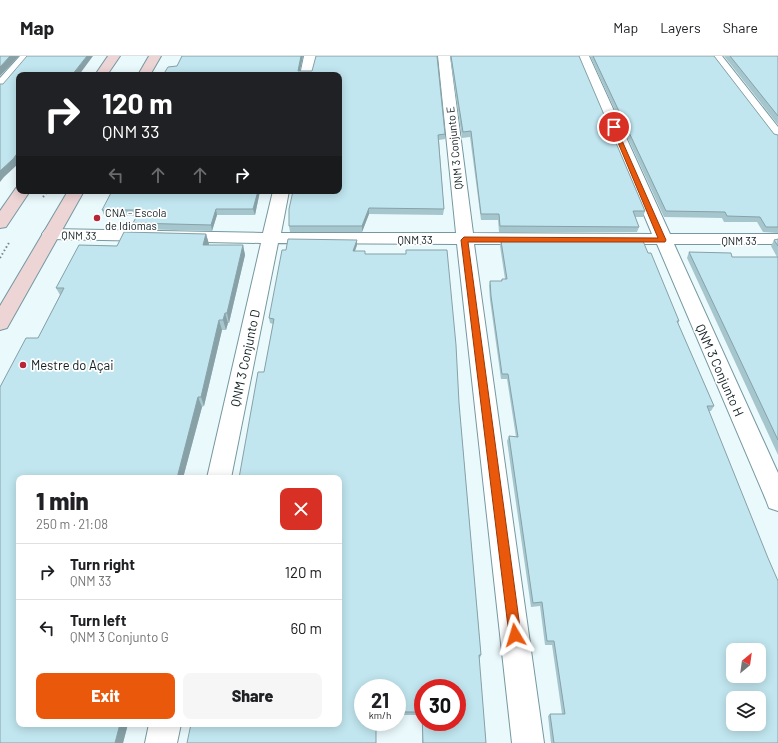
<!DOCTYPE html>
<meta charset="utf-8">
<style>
:root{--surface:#fff;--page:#f6f6f6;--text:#202124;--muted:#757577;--line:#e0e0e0;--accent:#ea580c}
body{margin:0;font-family:Barlow,sans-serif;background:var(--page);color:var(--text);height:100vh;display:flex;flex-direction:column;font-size:15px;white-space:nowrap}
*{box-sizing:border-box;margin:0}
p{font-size:13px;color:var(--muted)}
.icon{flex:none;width:22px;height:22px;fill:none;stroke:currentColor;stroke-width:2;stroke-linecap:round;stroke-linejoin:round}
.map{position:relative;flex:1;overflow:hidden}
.panel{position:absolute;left:16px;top:419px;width:326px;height:252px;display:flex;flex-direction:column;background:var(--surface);border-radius:8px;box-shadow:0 2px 10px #0003}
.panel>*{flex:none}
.banner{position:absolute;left:16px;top:16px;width:326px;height:122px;border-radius:8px;box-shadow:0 2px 10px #0003;background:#202124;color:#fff;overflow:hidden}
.needle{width:26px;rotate:29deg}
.fabs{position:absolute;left:726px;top:587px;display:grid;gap:8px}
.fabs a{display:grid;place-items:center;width:40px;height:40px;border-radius:8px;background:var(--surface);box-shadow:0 2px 10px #0003;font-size:20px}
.speed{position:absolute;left:354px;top:623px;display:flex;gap:8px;font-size:20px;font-weight:700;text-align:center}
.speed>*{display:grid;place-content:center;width:52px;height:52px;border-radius:50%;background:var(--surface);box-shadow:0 2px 10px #0003;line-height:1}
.speed small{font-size:10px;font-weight:400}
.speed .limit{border:6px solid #d22;background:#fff;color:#111}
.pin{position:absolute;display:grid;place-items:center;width:34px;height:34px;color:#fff;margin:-17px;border:2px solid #fff;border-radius:50%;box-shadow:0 1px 4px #0007}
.me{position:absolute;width:44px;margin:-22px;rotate:353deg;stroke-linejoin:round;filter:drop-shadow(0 0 3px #0008)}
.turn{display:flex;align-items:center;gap:14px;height:84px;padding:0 20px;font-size:18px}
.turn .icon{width:52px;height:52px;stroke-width:2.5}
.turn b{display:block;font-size:28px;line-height:34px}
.lanes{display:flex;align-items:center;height:38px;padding:0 20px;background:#0003;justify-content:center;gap:20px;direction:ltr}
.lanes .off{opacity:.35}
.round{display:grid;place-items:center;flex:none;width:42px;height:42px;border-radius:8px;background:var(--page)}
.head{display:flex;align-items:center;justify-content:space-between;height:68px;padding:0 20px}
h1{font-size:24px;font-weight:800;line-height:30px}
.action{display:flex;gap:8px;margin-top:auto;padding:8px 20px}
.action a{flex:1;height:46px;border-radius:8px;background:var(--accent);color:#fff;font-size:16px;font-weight:800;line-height:46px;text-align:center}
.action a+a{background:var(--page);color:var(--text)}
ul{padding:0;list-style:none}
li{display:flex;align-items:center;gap:12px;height:56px;padding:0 20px;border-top:1px solid var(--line)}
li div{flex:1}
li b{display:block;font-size:15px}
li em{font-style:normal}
header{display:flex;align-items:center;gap:24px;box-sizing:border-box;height:56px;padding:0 20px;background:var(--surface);border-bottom:1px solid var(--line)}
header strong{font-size:19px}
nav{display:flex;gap:22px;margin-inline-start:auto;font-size:14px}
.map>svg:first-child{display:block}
</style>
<header>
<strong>Map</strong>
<nav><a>Map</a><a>Layers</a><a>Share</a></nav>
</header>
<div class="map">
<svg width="778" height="687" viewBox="0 0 778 687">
<rect width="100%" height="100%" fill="#eaf9fc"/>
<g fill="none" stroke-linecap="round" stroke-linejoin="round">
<!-- minor casing -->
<g stroke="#7698a0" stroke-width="2">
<path id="minor" d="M 20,0 L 33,0 L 5,33 L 0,34 L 0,22 Z
M 304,0 L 316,0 L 312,19 L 300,19 Z
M 438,0 L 450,0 L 473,177 L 652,178 L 577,0 L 589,0 L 670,178 L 778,178 L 778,188 L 674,188 L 778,417 L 778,455 L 769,452 L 766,444 L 657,188 L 474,188 L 544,687 L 512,687 L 457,188 L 278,187 L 231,422 L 207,422 L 261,187 L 51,183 L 45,182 L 42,178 L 45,174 L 51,173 L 263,177 L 273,135 L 289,135 L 281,177 L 456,177 Z
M 710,0 L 722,0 L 778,71 L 778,84 L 773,83 Z
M 149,668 L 181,668 L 177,687 L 145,687 Z"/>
</g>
<!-- secondary casing -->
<g stroke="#7698a0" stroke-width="2">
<path id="secondary" d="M 108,0 L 120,0 L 107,19 L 95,19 Z
M 149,0 L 161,0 L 150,19 L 138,19 Z
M 19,131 L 19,135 L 30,135 L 6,171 L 0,172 L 0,155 L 16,132 Z
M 68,135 L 84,135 L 7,272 L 0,274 L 0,250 Z"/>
</g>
<!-- path -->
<path stroke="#768588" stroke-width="2" stroke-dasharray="1.5 2.5" stroke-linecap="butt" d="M 43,141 L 48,135
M 0,202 L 10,185"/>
<!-- minor -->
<use href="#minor" fill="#fff" fill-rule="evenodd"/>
<!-- secondary -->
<use href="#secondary" fill="#edd4d5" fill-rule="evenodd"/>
</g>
<!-- wall -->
<path fill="#a6c6ce" d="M 182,0 L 303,0 L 300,15 L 445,78 L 445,83 L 439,84 L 444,153 L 443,159 L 369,158 L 362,176 L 290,176 L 289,170 L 293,135 L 292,135 L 339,135 L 177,10 Z
M 450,0 L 579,0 L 645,155 L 643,161 L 635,161 L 639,171 L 637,176 L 499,176 L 498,164 L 481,164 L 470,81 L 462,82 Z
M 590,0 L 714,0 L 774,78 L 778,79 L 778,177 L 763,176 L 757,166 L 724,166 L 722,162 L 664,161 Z
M 724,0 L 778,0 L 778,69 Z
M 260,135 L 255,159 L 217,159 L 212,175 L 135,173 L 133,167 L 137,160 L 104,159 L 102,154 Z
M 124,176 L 206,178 L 209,188 L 208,189 L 243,189 L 245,199 L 229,267 L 228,267 L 226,274 L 222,274 L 204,350 L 202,351 L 183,422 L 19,422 L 19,668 L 128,668 L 123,687 L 0,687 L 0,331 L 26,282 L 38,282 L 60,239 L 56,232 L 79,189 L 117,190 Z
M 778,183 L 778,399 L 687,202 L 689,196 L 732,201 L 777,201 L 771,190 L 774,184 Z
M 501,185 L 648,197 L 679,265 L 678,268 L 714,350 L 711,355 L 709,355 L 778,687 L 551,687 L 548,660 L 550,658 L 562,658 L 552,589 L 545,589 L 540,550 L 531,551 L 507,385 L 509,380 L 516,381 L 507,323 L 501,323 L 490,244 L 489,230 L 490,225 L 501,225 L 502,223 L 505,223 L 500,190 Z
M 357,189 L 355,195 L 365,198 L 459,347 L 481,599 L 480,602 L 479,602 L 486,687 L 422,687 L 422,659 L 397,659 L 397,632 L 339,668 L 264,316 L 273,268 L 270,267 L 269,262 Z"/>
<!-- shaded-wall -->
<path fill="#87a1a7" d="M 10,0 L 19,0 L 0,20 L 0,11 Z
M 87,0 L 93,0 L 79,19 L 72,19 Z
M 301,0 L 303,0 L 299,19 L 298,15 Z
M 19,95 L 19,106 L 17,109 L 4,121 L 0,126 L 0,115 Z
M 258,135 L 260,135 L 255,159 L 253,153 Z
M 369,152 L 369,158 L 362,176 L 362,170 Z
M 216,153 L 217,159 L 212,175 L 211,169 Z
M 206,178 L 209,188 L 205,199 L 203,189 Z
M 357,184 L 357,189 L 353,200 L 353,195 Z
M 243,189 L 245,199 L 229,267 L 227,257 Z
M 225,257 L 228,267 L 226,274 L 223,264 Z
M 219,264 L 222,274 L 204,350 L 201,341 Z
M 198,341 L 202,351 L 183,422 L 177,422 Z
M 120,668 L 128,668 L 123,687 L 115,687 Z"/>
<!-- building -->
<path fill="#c1e6ef" stroke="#87a1a7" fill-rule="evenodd" d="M 0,0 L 10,0 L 0,11 Z
M 27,0 L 87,0 L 72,19 L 19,19 L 19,95 L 13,103 L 0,115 L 0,28 L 3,28 Z
M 182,0 L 301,0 L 298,15 L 312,15 L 316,0 L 437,0 L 445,78 L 438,79 L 444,153 L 369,152 L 362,170 L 289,170 L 289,153 L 293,135 L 339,135 L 339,19 L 163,19 L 168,11 L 177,10 Z
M 451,0 L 579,0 L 645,155 L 633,155 L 639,171 L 500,170 L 499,158 L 481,158 L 471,75 L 463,76 Z
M 593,0 L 714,0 L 774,78 L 778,79 L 778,171 L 766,171 L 760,161 L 727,160 L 725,156 L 666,155 Z
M 730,0 L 778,0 L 778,60 Z
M 112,135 L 258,135 L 253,153 L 216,153 L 211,169 L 133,167 L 140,154 L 102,154 Z
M 124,176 L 206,178 L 203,189 L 243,189 L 227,257 L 225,257 L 223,264 L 219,264 L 201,341 L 198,341 L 177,422 L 19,422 L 19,668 L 120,668 L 115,687 L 0,687 L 0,331 L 26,282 L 38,282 L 64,232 L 56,232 L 79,189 L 117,190 Z
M 288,183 L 357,184 L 353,195 L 365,195 L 365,198 L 406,198 L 406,194 L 447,194 L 456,289 L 459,347 L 481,599 L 479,599 L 486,687 L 423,687 L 422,656 L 397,656 L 397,632 L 363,632 L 363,666 L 376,666 L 376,687 L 187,687 L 191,668 L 339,668 L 339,422 L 239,422 L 258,316 L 264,316 L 274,263 L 269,262 L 282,194 L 286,194 ZM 423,632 L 457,632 L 457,666 L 423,666 Z
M 778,183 L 778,190 L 774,184 Z
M 501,185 L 643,185 L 648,197 L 651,197 L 679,265 L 677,265 L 714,350 L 707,350 L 768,502 L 778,525 L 778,687 L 554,687 L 550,658 L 565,658 L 554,585 L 547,585 L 542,546 L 533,547 L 509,380 L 518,381 L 508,318 L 502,318 L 491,240 L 490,225 L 502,225 L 502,223 L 507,223 ZM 733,594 L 759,594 L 759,620 L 733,620 ZM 733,642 L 759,642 L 759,668 L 733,668 Z
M 689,196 L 731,197 L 732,201 L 778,201 L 778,384 Z"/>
<!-- route -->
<path fill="#ea580c" stroke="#983908" d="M 611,70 L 616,71 L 666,184 L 665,186 L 468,186 L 521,579 L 519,583 L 515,585 L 511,583 L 509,579 L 461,184 L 464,181 L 658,182 Z"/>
<!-- markers -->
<g fill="#b72638" stroke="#fff" stroke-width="1.5">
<circle cx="97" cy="162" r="4"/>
<circle cx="23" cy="309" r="4"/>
</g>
<g text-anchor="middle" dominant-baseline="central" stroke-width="3.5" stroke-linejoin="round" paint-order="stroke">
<!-- far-street labels -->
<g font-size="11" fill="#101e21" stroke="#fff">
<text transform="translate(454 92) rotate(-96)">QNM 3 Conjunto E</text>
<text transform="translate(79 179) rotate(1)">QNM 33</text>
<text x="415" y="183">QNM 33</text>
<text x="739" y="184">QNM 33</text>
</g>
<!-- far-poi labels -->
<g font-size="11" fill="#101e21" stroke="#fff" text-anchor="start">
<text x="105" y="156">CNA - Escola<tspan x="105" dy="13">de Idiomas</tspan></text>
</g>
<!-- street labels -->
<g font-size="13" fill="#101e21" stroke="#fff">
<text transform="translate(245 302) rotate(-78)">QNM 3 Conjunto D</text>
<text transform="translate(720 314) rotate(66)">QNM 3 Conjunto H</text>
</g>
<!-- poi labels -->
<g font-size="13" fill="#101e21" stroke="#fff" text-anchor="start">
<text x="31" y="309">Mestre do Açai</text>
</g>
</g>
</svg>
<div class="fabs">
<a><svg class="needle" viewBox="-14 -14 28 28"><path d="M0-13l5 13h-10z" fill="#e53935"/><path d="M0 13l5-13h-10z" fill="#757577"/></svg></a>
<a><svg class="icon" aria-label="layers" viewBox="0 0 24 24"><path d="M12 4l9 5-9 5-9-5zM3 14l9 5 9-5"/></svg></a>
</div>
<div class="speed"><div>21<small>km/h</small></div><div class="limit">30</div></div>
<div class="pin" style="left:614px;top:71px;background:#d93025"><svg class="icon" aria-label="arrive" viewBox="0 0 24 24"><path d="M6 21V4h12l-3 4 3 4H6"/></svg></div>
<svg class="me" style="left:515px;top:579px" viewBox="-20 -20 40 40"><path d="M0-17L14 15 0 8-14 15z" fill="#ea580c" stroke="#fff" stroke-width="4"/></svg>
<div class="banner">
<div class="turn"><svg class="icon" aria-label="right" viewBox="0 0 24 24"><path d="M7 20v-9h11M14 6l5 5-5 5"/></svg><div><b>120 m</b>QNM 33</div></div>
<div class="lanes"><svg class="icon off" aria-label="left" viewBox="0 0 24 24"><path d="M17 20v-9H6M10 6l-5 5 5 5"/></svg><svg class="icon off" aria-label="ahead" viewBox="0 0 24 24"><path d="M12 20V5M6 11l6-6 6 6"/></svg><svg class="icon off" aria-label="ahead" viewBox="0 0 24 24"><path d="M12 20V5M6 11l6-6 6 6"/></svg><svg class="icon" aria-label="right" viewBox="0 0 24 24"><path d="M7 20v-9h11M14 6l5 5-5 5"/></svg></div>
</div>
<section class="panel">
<div class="head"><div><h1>1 min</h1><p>250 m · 21:08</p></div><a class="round" style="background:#d93025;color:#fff"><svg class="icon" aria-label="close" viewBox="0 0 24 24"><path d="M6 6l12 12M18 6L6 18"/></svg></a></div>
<ul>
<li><svg class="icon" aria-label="right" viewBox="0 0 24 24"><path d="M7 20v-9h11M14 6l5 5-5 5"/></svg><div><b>Turn right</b><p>QNM 33</p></div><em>120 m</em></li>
<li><svg class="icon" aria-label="left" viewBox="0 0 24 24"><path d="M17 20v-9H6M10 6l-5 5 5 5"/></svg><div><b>Turn left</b><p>QNM 3 Conjunto G</p></div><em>60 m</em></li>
</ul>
<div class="action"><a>Exit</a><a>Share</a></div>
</section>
</div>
